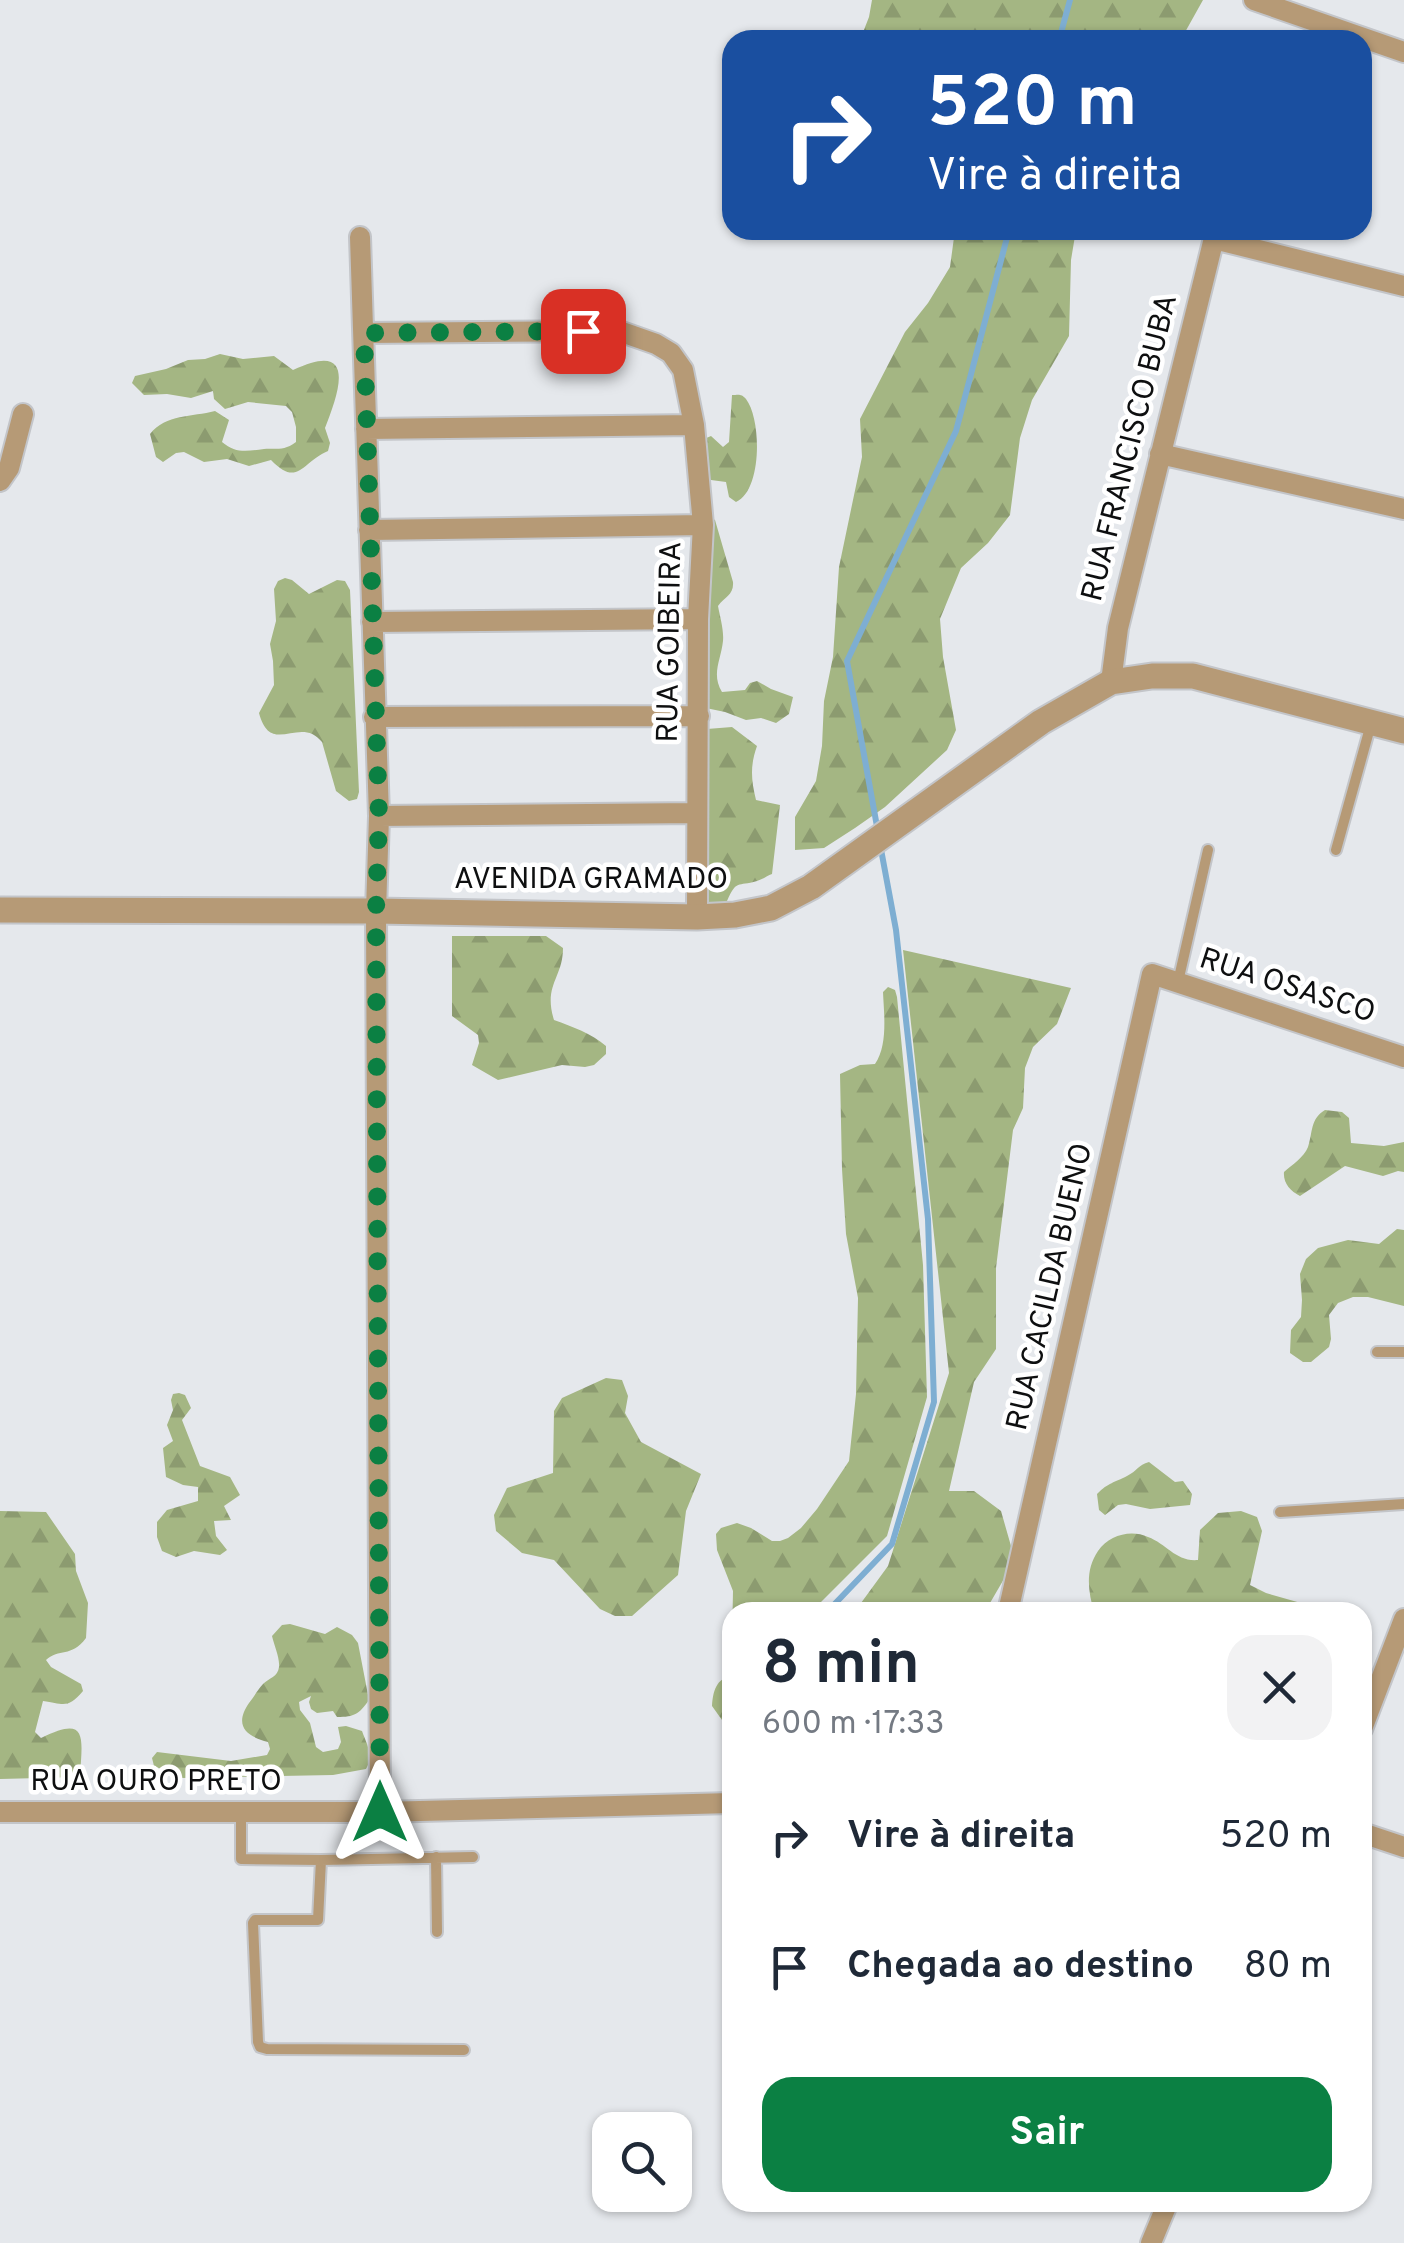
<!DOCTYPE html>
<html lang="pt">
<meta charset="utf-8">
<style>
:root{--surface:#fff;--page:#f2f2f3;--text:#1f2937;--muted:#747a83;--accent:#0b8043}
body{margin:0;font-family:Overpass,sans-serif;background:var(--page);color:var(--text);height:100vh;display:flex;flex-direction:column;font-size:38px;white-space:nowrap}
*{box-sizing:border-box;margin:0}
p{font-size:32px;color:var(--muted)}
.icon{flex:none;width:55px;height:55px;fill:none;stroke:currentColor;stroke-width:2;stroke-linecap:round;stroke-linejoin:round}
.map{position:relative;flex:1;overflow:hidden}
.drawer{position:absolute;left:722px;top:1602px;width:650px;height:610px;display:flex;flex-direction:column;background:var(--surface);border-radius:30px;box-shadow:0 2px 8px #0004}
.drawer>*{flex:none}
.top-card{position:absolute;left:722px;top:30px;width:650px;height:210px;border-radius:30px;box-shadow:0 2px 8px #0004;background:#1a4fa0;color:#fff;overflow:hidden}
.buttons{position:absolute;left:592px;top:2112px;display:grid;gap:20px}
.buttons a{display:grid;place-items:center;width:100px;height:100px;border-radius:20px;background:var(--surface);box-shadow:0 2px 8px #0004;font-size:50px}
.pin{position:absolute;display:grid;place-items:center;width:85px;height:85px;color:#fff;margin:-42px;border-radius:20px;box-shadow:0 5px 15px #0006}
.me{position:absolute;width:110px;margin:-55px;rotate:0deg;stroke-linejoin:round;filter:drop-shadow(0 0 8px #0008)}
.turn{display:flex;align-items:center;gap:35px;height:210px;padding:0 40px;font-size:45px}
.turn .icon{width:130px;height:130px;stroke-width:2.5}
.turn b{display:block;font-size:70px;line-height:85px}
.round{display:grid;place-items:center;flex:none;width:105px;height:105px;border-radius:30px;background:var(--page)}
.summary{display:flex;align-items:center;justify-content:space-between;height:170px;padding:0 40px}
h1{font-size:60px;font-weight:700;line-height:75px}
.cta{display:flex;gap:20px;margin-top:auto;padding:20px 40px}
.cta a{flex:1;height:115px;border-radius:30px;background:var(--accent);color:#fff;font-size:40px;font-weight:700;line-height:115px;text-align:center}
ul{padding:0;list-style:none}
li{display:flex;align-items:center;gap:30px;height:130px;padding:0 40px}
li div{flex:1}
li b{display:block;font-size:38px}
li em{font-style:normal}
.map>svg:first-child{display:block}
</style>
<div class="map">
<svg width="1404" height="2243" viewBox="0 0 1404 2243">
<defs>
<pattern id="forest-firs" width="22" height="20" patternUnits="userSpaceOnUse" patternTransform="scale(2.5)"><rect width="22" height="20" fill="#a4b683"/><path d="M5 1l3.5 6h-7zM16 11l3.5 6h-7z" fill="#8c9b70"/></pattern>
</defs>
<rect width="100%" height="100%" fill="#e5e8ec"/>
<!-- forest -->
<path fill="url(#forest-firs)" d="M 872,0 L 1203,0 L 1184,34 L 1173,40 L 860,40 L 869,17 Z
M 955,230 L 1076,230 L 1071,260 L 1069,336 L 1032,400 L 1020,438 L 1010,515 L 988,543 L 961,568 L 940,619 L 943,657 L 956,730 L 947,750 L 885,807 L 855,828 L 824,848 L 795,850 L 795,817 L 816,781 L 822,746 L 824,701 L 833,657 L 839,567 L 862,457 L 860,419 L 905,332 L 928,303 L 950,267 Z
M 220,354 L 243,359 L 274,356 L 293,370 C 358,339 339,392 325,428 L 330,443 L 328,451 C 302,462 298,488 271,460 L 249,466 L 227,459 L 204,462 L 184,452 L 176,453 L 163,462 L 156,457 L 150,434 C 166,414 192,417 215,411 L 229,420 L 222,442 C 236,454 247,451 264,449 C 278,448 284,451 296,442 L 296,427 L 292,412 L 286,406 L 248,402 L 225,409 L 214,399 L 213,391 L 191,398 L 167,394 L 144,395 L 132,383 L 135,376 L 166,369 L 188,360 L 205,359 Z
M 732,395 C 738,395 741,393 746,399 C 762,420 762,491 736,502 L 729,497 L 726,482 L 711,480 L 705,476 L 704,439 L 711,436 L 723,447 L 729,442 Z
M 708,516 L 715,520 L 733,582 C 734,595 725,596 718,606 C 720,617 724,630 723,641 C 721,660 711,674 722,692 L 745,690 L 750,683 L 757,681 L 771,689 L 793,697 L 789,714 L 776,723 L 761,718 L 746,720 L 725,712 L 701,707 Z
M 285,578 L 292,580 L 309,594 L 337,580 L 345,581 L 350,590 L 359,792 L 357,799 L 349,801 L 336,791 L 322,742 C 300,714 271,758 259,713 L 274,685 L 273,661 L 270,644 L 276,621 L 274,589 L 278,581 Z
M 732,727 L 757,746 C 750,766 751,779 756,800 L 780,805 L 772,874 C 767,876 763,879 757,881 C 737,887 737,879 727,901 L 713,905 L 706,902 L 707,729 Z
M 452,936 L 546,936 L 563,948 C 563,978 543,985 554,1020 C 573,1027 591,1033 606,1046 L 606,1054 L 594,1065 L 585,1067 L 562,1065 L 498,1080 L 472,1065 L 479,1043 L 478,1035 L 452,1016 Z
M 903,950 L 1071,988 L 1057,1024 L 1033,1047 L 1025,1068 L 1023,1108 L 1013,1130 L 996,1268 L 996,1349 L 974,1382 L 949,1491 L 974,1491 L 1001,1511 L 1015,1560 L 990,1603 L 970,1612 L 848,1612 L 861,1603 L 888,1566 L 949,1373 Z
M 888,987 L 895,990 L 897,997 L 923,1265 L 927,1397 L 887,1536 L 811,1612 L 732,1612 L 732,1641 L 732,1640 L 733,1591 L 717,1550 L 716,1534 L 721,1528 L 737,1523 L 751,1528 L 772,1541 L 780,1541 L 788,1538 L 801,1528 L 817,1509 L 849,1461 L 856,1394 L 858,1298 L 846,1234 L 842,1169 L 840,1074 L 860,1065 L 875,1064 C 888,1045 884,1015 883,992 Z
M 1325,1110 L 1342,1112 L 1349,1118 L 1351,1143 L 1384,1146 L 1404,1142 L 1404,1172 L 1398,1171 L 1383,1176 L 1345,1166 L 1300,1196 C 1290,1191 1283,1183 1284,1172 C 1292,1165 1304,1157 1308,1147 C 1313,1132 1310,1119 1325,1110 Z
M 1397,1229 L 1404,1230 L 1404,1306 L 1368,1297 L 1353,1297 L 1338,1303 L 1329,1315 L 1331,1339 L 1329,1347 L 1311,1362 L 1303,1362 L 1290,1353 L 1291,1330 L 1301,1317 L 1302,1300 L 1300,1274 L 1306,1259 L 1318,1248 L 1348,1240 L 1379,1244 Z
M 606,1378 L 622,1380 L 628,1396 L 625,1413 L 641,1442 L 701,1474 L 686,1511 L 678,1575 L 632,1616 L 615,1616 L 600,1609 L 554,1560 L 522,1553 L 496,1531 L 494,1515 L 507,1488 L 553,1473 L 554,1411 L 562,1398 Z
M 179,1393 L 185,1395 L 191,1408 L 182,1420 L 200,1466 L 230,1477 L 240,1495 L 224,1506 L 231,1520 L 214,1521 L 216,1536 L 227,1550 L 220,1555 L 194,1551 L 176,1557 L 162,1551 L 157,1537 L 157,1522 L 167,1510 L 198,1501 L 198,1487 L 183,1485 L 166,1477 L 163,1448 L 173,1441 L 167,1425 L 173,1410 L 171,1400 L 173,1394 Z
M 1149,1462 L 1175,1482 L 1183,1481 L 1192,1494 L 1190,1505 L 1150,1509 L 1126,1504 L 1118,1505 L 1105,1515 L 1099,1510 L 1097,1494 C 1109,1482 1114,1483 1127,1476 C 1137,1471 1138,1465 1149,1462 Z
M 0,1511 L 46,1512 L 75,1554 L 76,1571 L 88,1603 L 86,1638 C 71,1658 59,1648 46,1660 L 51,1667 L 81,1684 L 83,1691 C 68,1709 64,1704 43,1701 L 35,1732 L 41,1738 C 89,1714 82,1738 80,1777 L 0,1779 Z
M 1241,1511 L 1257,1517 L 1262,1531 L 1250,1585 L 1266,1593 L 1322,1609 L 1325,1612 L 1094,1612 C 1088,1591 1085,1570 1098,1551 C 1109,1535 1131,1529 1148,1537 C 1167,1544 1176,1562 1198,1560 L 1200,1530 L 1218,1513 Z
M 290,1624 L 325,1634 L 337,1627 L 352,1635 L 358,1643 L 369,1700 C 359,1714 355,1717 337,1717 L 333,1711 L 317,1713 L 311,1709 L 309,1702 L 311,1696 L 299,1702 L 300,1710 L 310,1723 L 316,1747 L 323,1752 L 338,1749 L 341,1742 L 338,1727 L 346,1726 L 362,1731 C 367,1745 374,1755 366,1769 L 333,1775 L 182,1778 L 154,1766 L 152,1758 L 157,1752 L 231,1761 L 267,1755 L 270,1749 L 268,1742 C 245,1736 234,1725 249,1703 C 254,1697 258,1689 263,1684 C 269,1678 278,1677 279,1667 C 280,1658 274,1645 272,1636 L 282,1625 Z
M 732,1675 L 732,1734 L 712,1706 C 713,1691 716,1679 732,1675 Z"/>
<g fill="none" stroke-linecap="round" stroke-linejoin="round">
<!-- stream -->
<path stroke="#7eaed2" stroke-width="6" d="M 1059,40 L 1070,0
M 878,832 L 847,661 L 956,431 L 1009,230
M 827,1612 L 892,1544 L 934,1402 L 928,1219 L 896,930 L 880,844"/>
<!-- service casing -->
<g stroke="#c3c5c9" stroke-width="14">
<path id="service" d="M 1336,850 L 1371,724
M 1178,982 L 1208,850
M 1377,1352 L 1404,1352
M 1280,1512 L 1404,1504
M 241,1812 L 241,1859 L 321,1860 L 318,1920 L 255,1920 L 253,1923 L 258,2042 L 260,2047 L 267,2049 L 464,2050
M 436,1857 L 437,1932
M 321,1860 L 473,1857"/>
</g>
<!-- minor casing -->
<g stroke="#c3c5c9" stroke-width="24">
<path id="minor" d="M 1254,0 L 1404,52
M 360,237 L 379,816 L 376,911 L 380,1812
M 1214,239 L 1404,286
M 364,333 L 619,331 L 656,344 L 671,353 L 683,370 L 694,425 L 703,525 L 698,619 L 697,917
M 366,429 L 694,425
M 1160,454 L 1404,509
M 0,481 L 9,468 L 23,414
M 369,530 L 703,525
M 372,622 L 698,619
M 1111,682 L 1118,628 L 1216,230
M 374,717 L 699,716
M 379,816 L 697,813
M 1008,1612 L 1152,974 L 1404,1057
M 1362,1729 L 1404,1619
M 0,1812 L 380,1812 L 732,1803
M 1362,1833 L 1404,1847
M 1151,2243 L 1168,2202"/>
</g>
<!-- tertiary casing -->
<g stroke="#c3c5c9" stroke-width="29">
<path id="tertiary" d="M 0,910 L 376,911 L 697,917 L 735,915 L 771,908 L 811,887 L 1041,722 L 1111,682 L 1152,676 L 1193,676 L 1404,731"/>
</g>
<!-- service -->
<use href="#service" stroke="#b69a76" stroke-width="10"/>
<!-- minor -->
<use href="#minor" stroke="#b69a76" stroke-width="20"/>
<!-- tertiary -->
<use href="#tertiary" stroke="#b69a76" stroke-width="25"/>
</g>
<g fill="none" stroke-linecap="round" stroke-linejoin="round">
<!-- route -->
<path stroke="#0b8043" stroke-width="18" stroke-dasharray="0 32.4" d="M 380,1812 L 376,912 L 379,816 L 364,333 L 583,331"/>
</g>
<g text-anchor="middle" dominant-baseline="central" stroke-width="9" stroke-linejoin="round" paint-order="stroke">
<!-- street labels -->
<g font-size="30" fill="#0e0f10" stroke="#fff">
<text transform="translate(1131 448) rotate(-76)">RUA FRANCISCO BUBA</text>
<text transform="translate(671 642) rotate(-89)">RUA GOIBEIRA</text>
<text x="591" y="880">AVENIDA GRAMADO</text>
<text transform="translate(1287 987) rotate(18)">RUA OSASCO</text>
<text transform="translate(1051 1287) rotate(-77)">RUA CACILDA BUENO</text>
<text x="156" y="1782">RUA OURO PRETO</text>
</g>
</g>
</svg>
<div class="buttons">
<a><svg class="icon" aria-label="search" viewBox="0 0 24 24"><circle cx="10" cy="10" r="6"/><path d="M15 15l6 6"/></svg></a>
</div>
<div class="pin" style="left:583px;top:331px;background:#d93025"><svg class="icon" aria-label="arrive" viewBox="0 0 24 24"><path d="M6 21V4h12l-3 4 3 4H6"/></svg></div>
<svg class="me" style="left:380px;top:1812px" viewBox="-20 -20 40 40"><path d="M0-17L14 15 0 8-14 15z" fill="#0b8043" stroke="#fff" stroke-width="4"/></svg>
<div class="top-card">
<div class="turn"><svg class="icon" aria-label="right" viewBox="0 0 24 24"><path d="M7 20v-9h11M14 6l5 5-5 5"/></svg><div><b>520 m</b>Vire à direita</div></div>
</div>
<section class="drawer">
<div class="summary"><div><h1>8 min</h1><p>600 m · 17:33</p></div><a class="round"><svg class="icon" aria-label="close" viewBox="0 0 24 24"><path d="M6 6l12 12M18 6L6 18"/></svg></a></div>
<ul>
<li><svg class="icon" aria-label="right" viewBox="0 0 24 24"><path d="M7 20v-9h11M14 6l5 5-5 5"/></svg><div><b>Vire à direita</b></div><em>520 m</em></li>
<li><svg class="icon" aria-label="arrive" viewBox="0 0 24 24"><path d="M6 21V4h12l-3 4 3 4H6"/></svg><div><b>Chegada ao destino</b></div><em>80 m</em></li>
</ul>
<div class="cta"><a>Sair</a></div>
</section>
</div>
